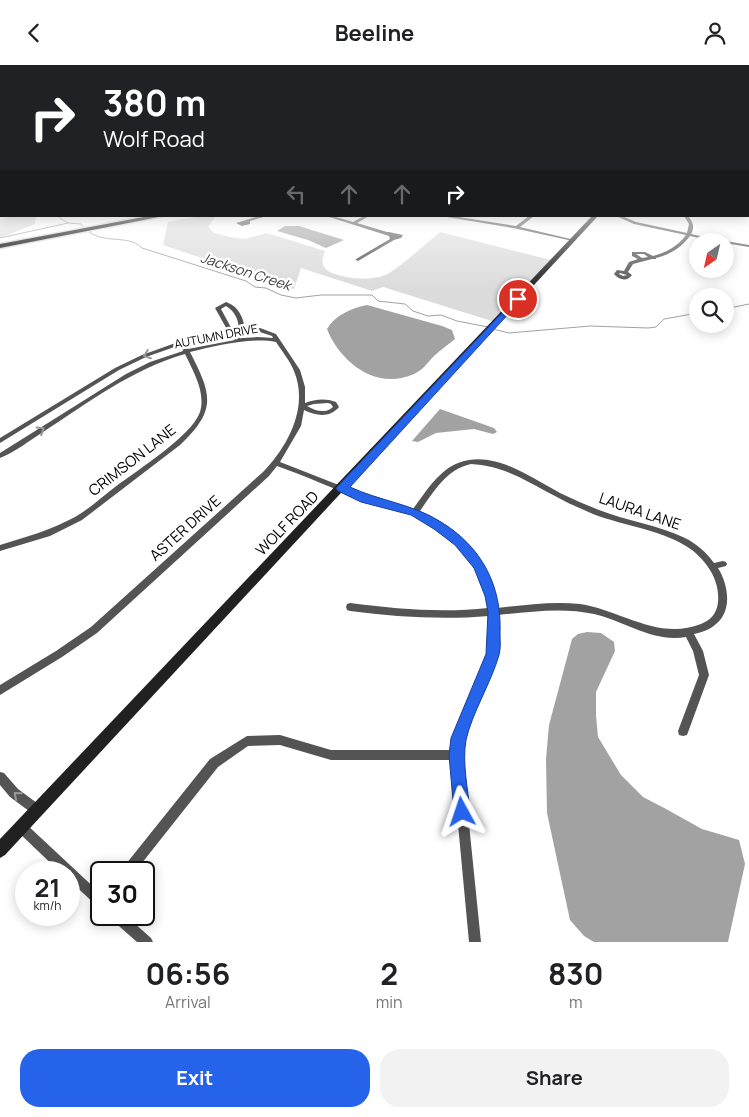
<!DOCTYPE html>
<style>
:root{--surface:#fff;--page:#f2f2f2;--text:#202124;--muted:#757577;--accent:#2563eb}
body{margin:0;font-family:Manrope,sans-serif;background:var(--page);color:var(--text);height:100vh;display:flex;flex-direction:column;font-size:19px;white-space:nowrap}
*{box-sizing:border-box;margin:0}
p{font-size:16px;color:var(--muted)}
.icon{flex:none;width:28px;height:28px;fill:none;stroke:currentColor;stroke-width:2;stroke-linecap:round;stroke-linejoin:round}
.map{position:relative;height:877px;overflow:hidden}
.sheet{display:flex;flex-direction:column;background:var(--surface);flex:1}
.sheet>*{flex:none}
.hud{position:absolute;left:0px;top:0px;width:750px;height:152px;box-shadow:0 2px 12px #0003;background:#202124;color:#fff;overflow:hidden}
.needle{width:32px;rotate:214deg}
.tools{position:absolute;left:689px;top:168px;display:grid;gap:10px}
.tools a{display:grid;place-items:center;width:45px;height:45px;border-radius:50%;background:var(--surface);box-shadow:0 2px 12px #0003;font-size:25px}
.speed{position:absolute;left:15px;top:796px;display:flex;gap:10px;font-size:25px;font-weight:700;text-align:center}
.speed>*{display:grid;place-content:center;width:65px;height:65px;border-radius:50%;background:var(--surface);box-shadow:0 2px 12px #0003;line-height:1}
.speed small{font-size:12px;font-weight:400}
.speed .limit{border:2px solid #111;border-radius:8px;background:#fff;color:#111}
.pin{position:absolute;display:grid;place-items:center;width:42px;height:42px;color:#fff;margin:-21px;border:2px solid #fff;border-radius:50%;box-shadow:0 1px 5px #0007}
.me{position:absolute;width:55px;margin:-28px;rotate:355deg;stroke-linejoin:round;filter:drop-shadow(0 0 4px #0008)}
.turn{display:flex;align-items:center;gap:18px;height:105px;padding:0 20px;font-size:22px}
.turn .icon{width:65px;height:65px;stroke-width:2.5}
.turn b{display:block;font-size:35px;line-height:42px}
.lanes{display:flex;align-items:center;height:48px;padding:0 20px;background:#0003;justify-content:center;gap:25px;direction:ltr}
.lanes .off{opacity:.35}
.eta{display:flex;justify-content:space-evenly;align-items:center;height:85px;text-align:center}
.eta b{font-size:30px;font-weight:700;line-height:35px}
.cta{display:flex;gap:10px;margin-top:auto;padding:10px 20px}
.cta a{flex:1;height:58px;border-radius:20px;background:var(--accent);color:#fff;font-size:20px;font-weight:700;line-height:58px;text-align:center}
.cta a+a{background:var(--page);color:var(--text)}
header{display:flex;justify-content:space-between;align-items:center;height:65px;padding:0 20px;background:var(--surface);font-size:22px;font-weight:700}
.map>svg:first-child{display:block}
</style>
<header><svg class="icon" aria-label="back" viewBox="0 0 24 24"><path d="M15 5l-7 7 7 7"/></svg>Beeline<svg class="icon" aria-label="person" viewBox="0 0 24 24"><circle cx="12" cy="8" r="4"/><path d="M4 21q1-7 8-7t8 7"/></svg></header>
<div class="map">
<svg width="749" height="877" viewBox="0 0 749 877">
<rect width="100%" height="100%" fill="#fff"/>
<!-- green -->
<path fill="#dbdbdb" d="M 0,135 L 1,151 L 36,151 L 35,159 L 0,173 Z
M 201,151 L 216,151 L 208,162 L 214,168 L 230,172 L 245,174 L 267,168 L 325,186 C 321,196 321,203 332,208 C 348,214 369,216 385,210 C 396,206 429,176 440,167 L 551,195 L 495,257 L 383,222 L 372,226 L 301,203 L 294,224 L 163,180 L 168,157 Z"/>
<!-- water -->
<path fill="#a2a2a2" d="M 285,161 L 299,161 L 344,175 L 326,183 L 308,175 L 277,166 Z
M 367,240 L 442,261 L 452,265 L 455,274 C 448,280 440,285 434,291 C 427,298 423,305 414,309 C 376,326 340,297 327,264 C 335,250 352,243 367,240 Z
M 440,344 L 494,363 L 497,367 L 493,369 L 474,364 L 436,368 L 418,377 L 412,376 Z
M 587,567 L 601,568 L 614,577 L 615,586 L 596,627 L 596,650 L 598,672 L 621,710 L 643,732 L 666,744 L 702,764 L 739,775 L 745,799 L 728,877 L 594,877 L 584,871 L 570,855 L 547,748 L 546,694 L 549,660 L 572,574 L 578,569 Z"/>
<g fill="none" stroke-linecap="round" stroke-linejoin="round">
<!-- stream -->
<path stroke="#a2a2a2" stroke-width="1" d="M 57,151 L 68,158 L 81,159 C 99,183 126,167 142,183 L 246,216 L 255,222 L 266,223 L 281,230 L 296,233 L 321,230 L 372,230 L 378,236 L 405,239 L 413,246 L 428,251 L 441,250 L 457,256 L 488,262
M 0,173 L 68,158
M 725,244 L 749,239
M 493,264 L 509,268 L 590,261 L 648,263 L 656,262 L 664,254 L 698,248"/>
<!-- primary casing -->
<g stroke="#dbdbdb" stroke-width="3">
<path id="primary" d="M 149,151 L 164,151 L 0,183 L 0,179 Z"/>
</g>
<!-- street -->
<path fill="#545454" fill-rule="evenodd" d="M 259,151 L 267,151 L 250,156 L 250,159 L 242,161 L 236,158 Z
M 326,151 L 333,151 L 353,157 L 364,151 L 369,151 L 357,158 L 387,167 L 389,167 L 403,170 L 401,173 L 394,175 L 358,196 L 356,195 L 356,194 L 390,174 L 389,171 Z
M 441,151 L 452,151 L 516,161 L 529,151 L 534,151 L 520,162 L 575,175 L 573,176 L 513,163 Z
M 616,151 L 622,151 L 636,157 L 687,168 L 689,159 L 684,151 L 688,151 C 693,157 695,162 691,169 L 721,176 L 714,176 L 690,171 C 681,183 671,189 656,193 L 656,194 L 652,194 L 633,199 L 628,207 L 632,210 C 627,217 619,215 614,209 L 617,205 L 624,206 L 629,197 L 638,194 L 632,191 L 632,187 L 645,187 L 653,191 C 667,187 677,182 686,170 L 634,159 ZM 636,189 L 644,189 L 648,192 L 642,193 ZM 620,208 L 627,210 L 623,211 L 619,209 Z
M 723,176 L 725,176 L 749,180 L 749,182 L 725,178 L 725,176 Z
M 226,237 C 239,241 244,254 245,266 L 260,263 L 276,269 L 300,305 L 305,322 L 305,338 C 315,334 326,333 336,337 L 339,342 C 330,353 316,351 304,345 L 301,361 L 280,397 L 372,433 L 413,444 C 428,424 442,399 469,395 C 502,390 533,414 560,428 C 573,434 586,440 599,445 C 627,456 658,460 685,473 C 697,479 706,487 714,498 L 723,496 L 726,497 L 727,499 L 726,501 L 718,503 C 728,519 733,545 716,559 C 710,565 702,567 694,569 L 703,586 L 709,610 L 687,670 L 683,671 L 679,670 L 678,666 L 699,610 L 693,586 L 686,572 C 654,578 624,556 594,549 C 562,542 529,547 498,550 L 499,567 L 497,590 L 488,615 L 468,664 L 462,690 L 481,877 L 469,877 L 452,695 L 331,695 L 280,680 L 248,681 L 218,702 L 134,808 L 120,808 L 122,804 L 210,694 L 247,671 L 280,670 L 331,685 L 453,685 C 459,651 479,623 487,590 C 491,577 489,564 489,551 C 442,555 396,552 350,546 L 347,545 L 346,542 L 347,539 L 350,538 C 396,544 442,548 488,543 C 486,532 484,521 479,511 C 465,482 436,458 406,447 C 392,442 376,441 362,435 C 334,424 306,411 277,401 L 269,411 L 97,568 L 62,592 L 0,630 L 0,620 L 56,586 L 91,562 L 263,407 C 288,381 309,342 294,306 C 290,296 282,286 276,277 C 250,272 215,281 190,287 C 212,330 217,345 180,380 L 82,455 L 50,471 L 0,486 L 0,480 C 26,472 51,465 75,452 C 89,444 102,432 115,422 C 136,406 192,371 200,347 C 206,327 193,306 185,289 C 132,304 88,338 43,367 C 29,376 15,387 0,393 L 0,388 L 126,309 L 150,297 L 183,286 L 180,280 L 146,292 L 119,305 L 0,378 L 0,373 L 115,303 L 142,290 L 181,276 L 229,268 L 215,243 ZM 226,241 C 236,247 239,256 239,267 L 234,268 L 221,244 ZM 260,267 L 272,271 L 273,273 L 258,272 L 243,273 L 244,269 ZM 231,271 L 235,275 L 188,284 L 185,279 ZM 328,338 L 331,339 L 333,342 C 325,349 316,346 307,341 L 314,339 ZM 471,399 C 505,401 526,416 555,431 C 567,438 580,443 593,449 C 624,461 665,465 692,485 C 708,498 720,516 718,537 C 717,548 711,555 701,559 C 658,576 621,545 580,539 C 553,536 524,540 497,543 C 487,495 461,469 420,446 C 433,428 446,404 471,399 Z
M 0,707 L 4,708 L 18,724 L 41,741 L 43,745 L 41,749 L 37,751 L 33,749 L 10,732 L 0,720 Z
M 21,756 L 25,758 L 101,829 L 101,843 L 97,841 L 69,815 L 69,808 L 61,808 L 17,766 L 15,762 L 17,758 Z
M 109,850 L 125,850 L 151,873 L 153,877 L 137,877 L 111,854 Z"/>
<!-- secondary -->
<path fill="#212121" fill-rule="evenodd" d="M 592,151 L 598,151 L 5,790 L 0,793 L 0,774 Z"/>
<!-- primary -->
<use href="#primary" fill="#000" fill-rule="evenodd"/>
</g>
<!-- one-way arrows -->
<defs><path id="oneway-chevron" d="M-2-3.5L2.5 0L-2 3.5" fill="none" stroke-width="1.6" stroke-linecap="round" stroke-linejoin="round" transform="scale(1.25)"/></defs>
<g stroke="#989898">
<use href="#oneway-chevron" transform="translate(147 290) rotate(159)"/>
<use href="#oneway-chevron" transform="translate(41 365) rotate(-32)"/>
<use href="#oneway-chevron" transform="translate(17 730) rotate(-140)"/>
</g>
<!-- sky -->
<linearGradient id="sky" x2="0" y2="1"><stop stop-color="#8cadcc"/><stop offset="0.45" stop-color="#fff"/><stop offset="1" stop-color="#fff" stop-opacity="0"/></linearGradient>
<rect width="749" height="225" fill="url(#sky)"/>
<!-- route -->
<path fill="#2563eb" stroke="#184099" d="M 516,233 L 522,234 L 350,422 C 380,436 413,439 441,457 C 482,482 502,521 500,568 C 500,575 501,583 499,590 C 491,618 472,648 466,675 C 462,698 468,724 470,747 L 468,753 L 462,756 L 456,753 L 454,747 L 449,690 L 451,673 L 486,589 L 488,547 L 485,531 L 474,503 L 455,480 L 434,464 L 411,450 L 361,437 L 338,426 L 336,423 Z"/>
<g text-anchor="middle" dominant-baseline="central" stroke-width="5" stroke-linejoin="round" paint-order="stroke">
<!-- far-street labels -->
<g font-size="12" fill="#000" stroke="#fff">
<text transform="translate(216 271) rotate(-11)">AUTUMN DRIVE</text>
</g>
<!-- far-water labels -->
<g font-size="14" font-style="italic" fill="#434343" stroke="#fff">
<text transform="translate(246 206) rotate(18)">Jackson Creek</text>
</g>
<!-- street labels -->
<g font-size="15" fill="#000" stroke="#fff">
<text transform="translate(132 395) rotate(-38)">CRIMSON LANE</text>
<text transform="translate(640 446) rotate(19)">LAURA LANE</text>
<text transform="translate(287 458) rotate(-46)">WOLF ROAD</text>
<text transform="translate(185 463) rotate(-42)">ASTER DRIVE</text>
</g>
</g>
</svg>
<div class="tools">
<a><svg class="needle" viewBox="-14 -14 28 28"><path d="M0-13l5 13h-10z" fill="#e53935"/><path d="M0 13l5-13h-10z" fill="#757577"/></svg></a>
<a><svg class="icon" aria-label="search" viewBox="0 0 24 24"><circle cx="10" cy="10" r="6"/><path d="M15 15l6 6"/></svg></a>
</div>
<div class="speed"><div>21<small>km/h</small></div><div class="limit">30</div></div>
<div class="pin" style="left:518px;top:234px;background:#d93025"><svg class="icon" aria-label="arrive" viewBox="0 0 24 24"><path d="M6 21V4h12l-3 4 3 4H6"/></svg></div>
<svg class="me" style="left:462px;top:747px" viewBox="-20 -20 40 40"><path d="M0-17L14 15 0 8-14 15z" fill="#2563eb" stroke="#fff" stroke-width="4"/></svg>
<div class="hud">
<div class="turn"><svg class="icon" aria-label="right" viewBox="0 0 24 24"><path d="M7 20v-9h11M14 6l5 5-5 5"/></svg><div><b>380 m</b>Wolf Road</div></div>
<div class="lanes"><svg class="icon off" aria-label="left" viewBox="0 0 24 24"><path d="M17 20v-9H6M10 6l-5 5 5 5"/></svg><svg class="icon off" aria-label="ahead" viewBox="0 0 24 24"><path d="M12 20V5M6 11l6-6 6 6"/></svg><svg class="icon off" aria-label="ahead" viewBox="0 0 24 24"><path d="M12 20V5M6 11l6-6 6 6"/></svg><svg class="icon" aria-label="right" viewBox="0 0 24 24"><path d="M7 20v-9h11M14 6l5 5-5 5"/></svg></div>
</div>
</div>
<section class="sheet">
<div class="eta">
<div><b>06:56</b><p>Arrival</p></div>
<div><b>2</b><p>min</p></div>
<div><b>830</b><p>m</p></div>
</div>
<div class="cta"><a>Exit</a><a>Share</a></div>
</section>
